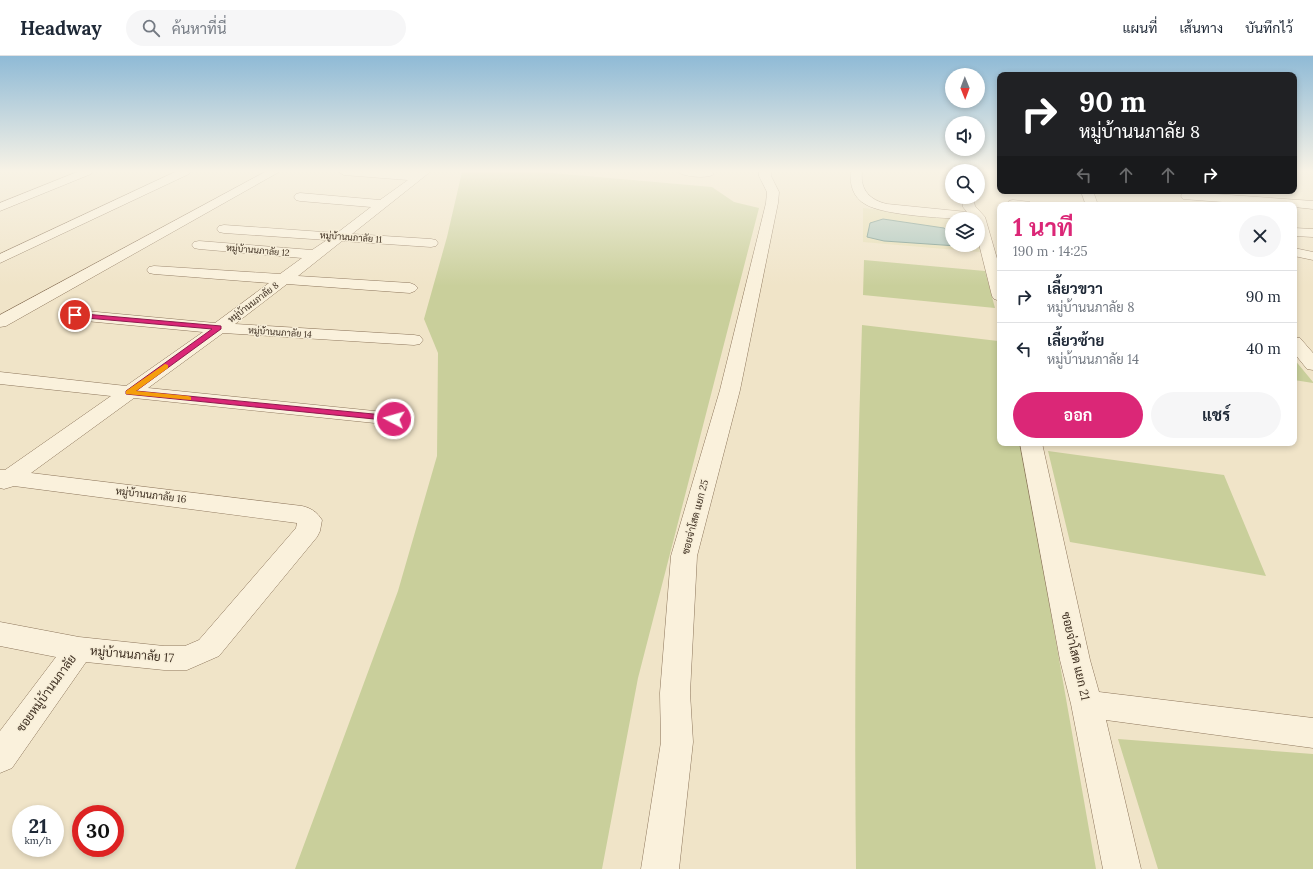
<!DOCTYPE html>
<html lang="th">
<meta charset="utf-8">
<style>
:root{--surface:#fff;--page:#f6f6f7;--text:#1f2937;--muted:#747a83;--line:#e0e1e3;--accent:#db2777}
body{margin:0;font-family:Lora,Sarabun,serif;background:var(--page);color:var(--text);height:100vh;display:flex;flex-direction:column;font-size:15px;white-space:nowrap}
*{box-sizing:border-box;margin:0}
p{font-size:13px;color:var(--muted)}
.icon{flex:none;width:22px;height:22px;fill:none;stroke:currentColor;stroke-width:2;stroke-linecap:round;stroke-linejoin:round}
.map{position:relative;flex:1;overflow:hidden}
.sheet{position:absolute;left:997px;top:146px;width:300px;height:244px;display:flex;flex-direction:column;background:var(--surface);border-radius:8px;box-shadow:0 2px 6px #0003}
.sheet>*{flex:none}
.guide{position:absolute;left:997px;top:16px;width:300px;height:122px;border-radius:8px;box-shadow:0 2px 6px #0003;background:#202124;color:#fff;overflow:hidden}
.needle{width:26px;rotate:179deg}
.controls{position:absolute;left:945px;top:12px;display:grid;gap:8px}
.controls a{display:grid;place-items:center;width:40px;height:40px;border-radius:50%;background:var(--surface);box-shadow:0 2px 6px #0003;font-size:20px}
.speed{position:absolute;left:12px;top:749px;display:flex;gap:8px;font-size:20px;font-weight:700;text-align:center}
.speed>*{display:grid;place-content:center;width:52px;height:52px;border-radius:50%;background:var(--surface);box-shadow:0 2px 6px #0003;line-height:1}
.speed small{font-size:10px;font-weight:400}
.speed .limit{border:6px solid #d22;background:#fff;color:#111}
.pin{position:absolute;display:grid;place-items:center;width:34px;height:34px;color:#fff;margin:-17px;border:2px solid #fff;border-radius:50%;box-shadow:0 1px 4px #0007}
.me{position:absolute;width:44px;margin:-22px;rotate:276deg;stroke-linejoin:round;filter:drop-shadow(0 0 3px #0008)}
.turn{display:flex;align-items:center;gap:14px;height:84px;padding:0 16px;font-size:18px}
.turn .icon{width:52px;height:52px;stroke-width:2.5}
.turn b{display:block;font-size:28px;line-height:34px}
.lanes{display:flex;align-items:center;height:38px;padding:0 16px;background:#0003;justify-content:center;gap:20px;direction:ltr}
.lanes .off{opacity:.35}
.round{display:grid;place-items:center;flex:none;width:42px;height:42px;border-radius:21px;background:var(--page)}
.summary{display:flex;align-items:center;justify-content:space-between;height:68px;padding:0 16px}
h1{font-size:24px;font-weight:700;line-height:30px;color:var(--accent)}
.action{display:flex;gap:8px;margin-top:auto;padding:8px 16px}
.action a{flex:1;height:46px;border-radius:24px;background:var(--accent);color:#fff;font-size:16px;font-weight:700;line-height:46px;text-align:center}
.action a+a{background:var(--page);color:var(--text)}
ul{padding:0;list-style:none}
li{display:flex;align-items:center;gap:12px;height:52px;padding:0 16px;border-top:1px solid var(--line)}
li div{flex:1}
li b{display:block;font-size:15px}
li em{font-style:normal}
header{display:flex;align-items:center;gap:24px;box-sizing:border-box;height:56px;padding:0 20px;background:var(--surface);border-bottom:1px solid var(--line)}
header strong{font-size:19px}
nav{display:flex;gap:22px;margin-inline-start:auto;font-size:14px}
.search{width:280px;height:36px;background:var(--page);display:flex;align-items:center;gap:10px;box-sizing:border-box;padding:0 14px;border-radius:22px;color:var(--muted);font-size:15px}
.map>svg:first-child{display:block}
</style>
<header>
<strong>Headway</strong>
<div class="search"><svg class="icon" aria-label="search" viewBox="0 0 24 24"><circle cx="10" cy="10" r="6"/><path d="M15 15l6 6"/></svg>ค้นหาที่นี่</div>
<nav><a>แผนที่</a><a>เส้นทาง</a><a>บันทึกไว้</a></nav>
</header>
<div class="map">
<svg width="1313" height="813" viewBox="0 0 1313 813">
<rect width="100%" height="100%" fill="#f0e4c8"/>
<!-- farmland -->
<path fill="#e6deb5" d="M 863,152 L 967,163 L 952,163 L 952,178 L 944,172 L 883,163 L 867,180 L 957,190 L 978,189 L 978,187 L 980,196 L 863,186 Z"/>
<!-- green -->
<path fill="#c9cf9b" d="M 462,116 L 541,116 L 712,131 L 734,146 L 759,152 L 638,622 L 602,813 L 295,813 L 398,535 L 437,400 L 438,297 L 424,263 L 447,181 Z
M 864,204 L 985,215 L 995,252 L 863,239 Z
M 862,269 L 998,285 L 1000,291 L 1000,387 L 1021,387 L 1096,813 L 856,813 C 854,632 856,450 862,269 Z
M 1294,303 L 1313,326 L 1313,327 L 1294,324 Z
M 1048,395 L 1224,419 L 1266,520 L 1070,486 Z
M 1118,683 L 1313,698 L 1313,813 L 1158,813 Z"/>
<!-- water -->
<path fill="#a9c4bc" stroke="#6f938a" d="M 883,163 L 944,172 L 952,178 L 952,189 L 957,190 L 884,185 L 867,181 L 870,167 Z"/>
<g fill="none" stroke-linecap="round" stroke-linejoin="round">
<!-- minor casing -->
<g stroke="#8d765c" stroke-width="1">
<path id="minor" d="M 77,116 L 92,116 L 91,118 L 0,155 L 0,147 Z
M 175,116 L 190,116 L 189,118 L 0,207 L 0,198 Z
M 265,116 L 279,116 L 6,270 L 0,271 L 0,259 Z
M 339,116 L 430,116 L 352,178 L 431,183 L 436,184 L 438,187 L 436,190 L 431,191 L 342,185 L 298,220 L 410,227 L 415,229 L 418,232 L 415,235 L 410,237 L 287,228 L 235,268 L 414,279 L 420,280 L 423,284 L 420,288 L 414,289 L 223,277 L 148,332 L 394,357 L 401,359 L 404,363 L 401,367 L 394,369 L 134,342 L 31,417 L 302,450 C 311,452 317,456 322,464 L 320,475 L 317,481 L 219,600 L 187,614 L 164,614 L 86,606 L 12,712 L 0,717 L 0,675 L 56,601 L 0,590 L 0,566 L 79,581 L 164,590 L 185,590 L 199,584 L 296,472 L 297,467 L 14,430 L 4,433 L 0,432 L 0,414 L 5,414 L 111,340 L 0,328 L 0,316 L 126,330 L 203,276 L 75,264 L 69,262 L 67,259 L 69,256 L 75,254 L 215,267 L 269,227 L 154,218 L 149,217 L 147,214 L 149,211 L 154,210 L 280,218 L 302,202 L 199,193 L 194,192 L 192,189 L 194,186 L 199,185 L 312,194 L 327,184 L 224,177 L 219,176 L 217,173 L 219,170 L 224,169 L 337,177 L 371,151 L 300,145 L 296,144 L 294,141 L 296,138 L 300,137 L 380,144 L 408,124 L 344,119 Z
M 678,116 L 712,116 L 714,118 C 709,123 683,121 678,116 Z
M 759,116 L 771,116 L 771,120 L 779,136 L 778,147 L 740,334 L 697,500 L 690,637 L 693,686 L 679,813 L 641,813 L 661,686 L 660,637 L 671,500 L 720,334 L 766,147 L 767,136 L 759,120 Z
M 851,116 L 862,116 C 860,134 870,144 887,148 L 967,156 L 963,151 L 961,141 L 973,141 L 975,150 L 985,161 L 1000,213 L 1000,245 L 994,243 L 992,240 L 978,184 L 978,163 C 954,163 883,160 865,148 C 854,142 849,129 851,116 Z
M 1081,135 L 1093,135 L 1098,149 L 1086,149 Z
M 1187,136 L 1313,145 L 1313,153 L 1294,151 L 1294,149 L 1262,149 L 1183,143 L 1181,140 L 1183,137 Z
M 1013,144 L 1030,146 L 1032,149 L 1008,149 L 1009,145 Z
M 1294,172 L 1313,173 L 1313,181 L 1294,180 Z
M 1294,192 L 1313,196 L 1313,204 L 1294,200 Z
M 1294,281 L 1300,282 L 1313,297 L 1313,314 L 1307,313 L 1294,297 Z
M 1020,387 L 1042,387 L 1090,604 L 1099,636 L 1313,662 L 1313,692 L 1106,664 L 1141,813 L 1103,813 L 1071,648 L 1060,604 Z"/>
</g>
<!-- minor -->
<use href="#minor" fill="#faf1dc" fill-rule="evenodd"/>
</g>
<!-- sky -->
<linearGradient id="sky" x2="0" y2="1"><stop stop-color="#8fbad6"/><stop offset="0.5" stop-color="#f8f3e6"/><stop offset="1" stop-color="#f8f3e6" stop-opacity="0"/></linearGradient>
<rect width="1313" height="230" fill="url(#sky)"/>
<!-- route -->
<path fill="#db2777" stroke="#8e194d" d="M 73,257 L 221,270 L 221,273 L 136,335 L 394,360 L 399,363 L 394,365 L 126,338 L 126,335 L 212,273 L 75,261 L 73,260 Z"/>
<!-- slow -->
<path fill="#f59e0b" d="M 165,308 L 168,309 L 168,312 L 136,335 L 188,340 L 191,341 L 191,344 L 126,338 L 126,335 Z"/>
<g text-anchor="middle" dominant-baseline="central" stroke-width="3" stroke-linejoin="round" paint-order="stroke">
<!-- far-street labels -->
<g font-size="9" fill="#3d2e20" stroke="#f7eed8">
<text transform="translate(351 181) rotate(4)">หมู่บ้านนภาลัย 11</text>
<text transform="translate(258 194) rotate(5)">หมู่บ้านนภาลัย 12</text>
<text transform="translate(253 246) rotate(-37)">หมู่บ้านนภาลัย 8</text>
<text transform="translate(280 276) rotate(4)">หมู่บ้านนภาลัย 14</text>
</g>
<!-- street labels -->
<g font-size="10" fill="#3d2e20" stroke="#f7eed8">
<text transform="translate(151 439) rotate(7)">หมู่บ้านนภาลัย 16</text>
<text transform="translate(695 461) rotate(-75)">ซอยจ่าโสด แยก 25</text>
</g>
<!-- near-street labels -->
<g font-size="12" fill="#3d2e20" stroke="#f7eed8">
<text transform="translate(132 598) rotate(5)">หมู่บ้านนภาลัย 17</text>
<text transform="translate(1076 600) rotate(77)">ซอยจ่าโสด แยก 21</text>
<text transform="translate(46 637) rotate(-54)">ซอยหมู่บ้านนภาลัย</text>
</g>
</g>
</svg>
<div class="controls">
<a><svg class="needle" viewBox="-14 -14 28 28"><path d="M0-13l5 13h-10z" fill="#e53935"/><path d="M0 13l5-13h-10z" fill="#747a83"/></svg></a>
<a><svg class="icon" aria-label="sound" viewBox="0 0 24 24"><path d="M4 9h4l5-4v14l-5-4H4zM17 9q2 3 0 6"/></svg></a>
<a><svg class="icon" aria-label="search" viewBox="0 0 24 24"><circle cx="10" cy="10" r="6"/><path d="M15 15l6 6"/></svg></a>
<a><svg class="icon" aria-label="layers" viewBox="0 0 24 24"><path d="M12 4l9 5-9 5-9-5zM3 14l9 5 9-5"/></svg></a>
</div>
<div class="speed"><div>21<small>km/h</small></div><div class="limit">30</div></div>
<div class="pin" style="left:75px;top:259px;background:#d93025"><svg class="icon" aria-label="arrive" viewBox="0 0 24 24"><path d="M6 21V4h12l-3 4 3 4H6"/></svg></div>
<svg class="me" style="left:394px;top:363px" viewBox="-20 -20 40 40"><circle r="17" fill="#db2777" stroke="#fff" stroke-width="3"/><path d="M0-11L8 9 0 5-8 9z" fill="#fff"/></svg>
<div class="guide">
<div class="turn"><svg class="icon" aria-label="right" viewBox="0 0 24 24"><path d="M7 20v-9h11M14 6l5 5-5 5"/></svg><div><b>90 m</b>หมู่บ้านนภาลัย 8</div></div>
<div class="lanes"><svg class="icon off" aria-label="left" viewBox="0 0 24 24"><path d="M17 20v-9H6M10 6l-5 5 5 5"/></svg><svg class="icon off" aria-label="ahead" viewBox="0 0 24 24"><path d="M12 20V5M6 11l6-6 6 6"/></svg><svg class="icon off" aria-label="ahead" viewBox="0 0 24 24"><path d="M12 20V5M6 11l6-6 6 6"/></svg><svg class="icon" aria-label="right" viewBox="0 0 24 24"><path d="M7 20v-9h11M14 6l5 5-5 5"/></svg></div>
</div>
<section class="sheet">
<div class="summary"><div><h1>1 นาที</h1><p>190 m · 14:25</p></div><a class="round"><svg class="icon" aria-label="close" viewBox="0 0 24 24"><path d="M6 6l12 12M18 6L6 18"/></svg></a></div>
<ul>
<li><svg class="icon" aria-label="right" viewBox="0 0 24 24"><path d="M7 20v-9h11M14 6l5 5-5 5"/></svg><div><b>เลี้ยวขวา</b><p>หมู่บ้านนภาลัย 8</p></div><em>90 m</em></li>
<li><svg class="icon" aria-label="left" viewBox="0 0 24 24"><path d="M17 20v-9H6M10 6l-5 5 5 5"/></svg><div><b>เลี้ยวซ้าย</b><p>หมู่บ้านนภาลัย 14</p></div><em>40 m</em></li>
</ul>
<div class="action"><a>ออก</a><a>แชร์</a></div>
</section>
</div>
